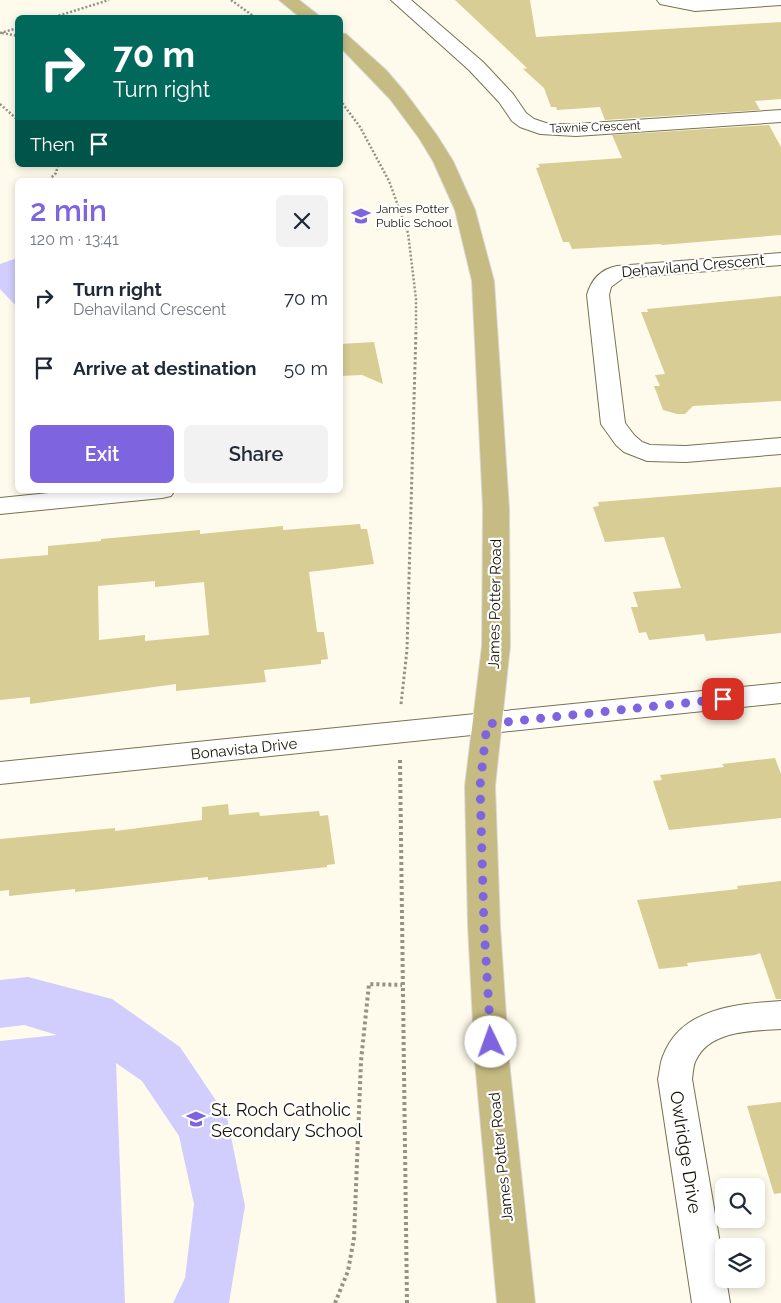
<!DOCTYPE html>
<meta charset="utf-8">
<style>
:root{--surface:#fff;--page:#f2f2f3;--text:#1f2937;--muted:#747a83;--accent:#7e64df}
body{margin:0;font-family:Raleway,sans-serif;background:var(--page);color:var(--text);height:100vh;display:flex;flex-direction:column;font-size:19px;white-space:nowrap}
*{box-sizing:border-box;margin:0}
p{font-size:16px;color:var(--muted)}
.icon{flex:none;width:28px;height:28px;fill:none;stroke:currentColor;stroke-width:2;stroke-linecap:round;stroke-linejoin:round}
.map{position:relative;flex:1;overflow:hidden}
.drawer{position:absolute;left:15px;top:178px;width:328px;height:315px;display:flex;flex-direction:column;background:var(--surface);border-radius:8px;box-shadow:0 2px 8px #0003}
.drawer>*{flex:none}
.hud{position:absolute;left:15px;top:15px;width:328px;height:152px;border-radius:8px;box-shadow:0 2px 8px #0003;background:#00695c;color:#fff;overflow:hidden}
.controls{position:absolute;left:715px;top:1178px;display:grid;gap:10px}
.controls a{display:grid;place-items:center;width:50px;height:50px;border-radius:8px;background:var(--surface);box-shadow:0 2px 8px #0003;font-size:25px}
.pin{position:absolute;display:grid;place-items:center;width:42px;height:42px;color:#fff;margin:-21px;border-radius:10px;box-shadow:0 2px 8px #0006}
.me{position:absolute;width:55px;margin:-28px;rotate:357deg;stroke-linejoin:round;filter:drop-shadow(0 0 4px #0008)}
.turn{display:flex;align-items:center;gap:18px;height:105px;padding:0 15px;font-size:22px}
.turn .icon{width:65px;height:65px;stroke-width:2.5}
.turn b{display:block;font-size:35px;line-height:42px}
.then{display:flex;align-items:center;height:48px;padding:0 15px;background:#0003;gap:10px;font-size:19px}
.round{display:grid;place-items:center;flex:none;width:52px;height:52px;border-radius:8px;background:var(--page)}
.headline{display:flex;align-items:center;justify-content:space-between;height:85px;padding:0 15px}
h1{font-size:30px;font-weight:600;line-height:38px;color:var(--accent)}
.button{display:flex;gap:10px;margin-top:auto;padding:10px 15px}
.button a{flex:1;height:58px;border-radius:8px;background:var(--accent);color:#fff;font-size:20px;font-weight:600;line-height:58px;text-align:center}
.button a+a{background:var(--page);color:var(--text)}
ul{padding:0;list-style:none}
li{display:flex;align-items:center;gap:15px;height:70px;padding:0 15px}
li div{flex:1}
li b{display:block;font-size:19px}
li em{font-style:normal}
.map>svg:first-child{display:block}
</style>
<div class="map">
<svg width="781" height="1303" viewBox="0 0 781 1303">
<rect width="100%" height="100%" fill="#fefbec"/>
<!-- green -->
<path fill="#d1cdfd" d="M 17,258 L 18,258 L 17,307 L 0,289 L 0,264 Z
M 28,977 L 112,999 L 180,1047 L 227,1117 L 245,1206 L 229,1303 L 173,1303 L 185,1278 L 194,1204 L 179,1136 L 142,1081 L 116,1063 L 125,1303 L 0,1303 L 0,1041 L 57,1035 L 24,1025 L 0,1028 L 0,980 Z"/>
<!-- building -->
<path fill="#d8cd95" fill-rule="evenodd" d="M 455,0 L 530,0 L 536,37 L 781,22 L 781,99 L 755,101 L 760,110 L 605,120 L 600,107 L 557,110 L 556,107 L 551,107 L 544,88 L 523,69 L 527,68 Z
M 769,125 L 781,147 L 781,235 L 662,245 L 661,244 L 572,249 L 569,242 L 563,242 L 536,168 L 540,167 L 538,164 L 622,158 L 612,135 Z
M 781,296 L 781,401 L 693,406 L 685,414 L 677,414 L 663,410 L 654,386 L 660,386 L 655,375 L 665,374 L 641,312 L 648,312 L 647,309 Z
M 374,342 L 383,384 L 362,375 L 340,376 L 340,344 Z
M 781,487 L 781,633 L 706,641 L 704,634 L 649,640 L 646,632 L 639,633 L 631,607 L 638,607 L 633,592 L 681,588 L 664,537 L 605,542 L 593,507 L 599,506 L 598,502 Z
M 360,524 L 361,529 L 367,529 L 374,564 L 309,572 L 317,632 L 324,632 L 328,659 L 321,660 L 321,664 L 264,670 L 266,682 L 176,691 L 176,684 L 30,704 L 30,697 L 0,700 L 0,559 L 48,555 L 48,546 L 101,541 L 101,539 L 200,530 L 200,534 L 283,526 L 283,530 ZM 155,581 L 155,587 L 204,582 L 209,635 L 145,641 L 145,635 L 99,640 L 98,586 Z
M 775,758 L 781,774 L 781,818 L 669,830 L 653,781 L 662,780 L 660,775 L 724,767 L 722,764 Z
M 228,804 L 229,815 L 259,812 L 260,816 L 319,811 L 320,816 L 328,815 L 335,864 L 327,865 L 327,867 L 208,880 L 208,877 L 75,892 L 75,889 L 9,896 L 9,890 L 0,891 L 0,839 L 115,828 L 115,831 L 202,820 L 202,807 Z
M 781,881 L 781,999 L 776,999 L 760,953 L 755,955 L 687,963 L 688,966 L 659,969 L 637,900 L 738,889 L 737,886 Z
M 781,1102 L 781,1193 L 774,1194 L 747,1106 Z"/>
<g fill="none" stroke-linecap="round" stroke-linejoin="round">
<!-- minor casing -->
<g stroke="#787250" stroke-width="2">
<path id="minor" d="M 391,0 L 411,0 L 483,62 L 513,94 L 526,113 L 534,119 L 549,124 L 576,124 L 781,110 L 781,122 L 576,136 L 540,134 L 520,127 L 512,121 L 499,102 L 469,70 Z
M 657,0 L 781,0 L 781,5 L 695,11 L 660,4 Z
M 781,253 L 781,265 L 623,278 L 611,287 L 609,295 L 625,423 L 634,435 L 642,442 L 650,445 L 686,446 L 781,438 L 781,454 L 686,462 L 647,461 L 624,452 L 616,445 L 601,424 L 587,295 C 591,280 601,269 617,266 Z
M 78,490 L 175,490 L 171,496 L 162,498 L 0,514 L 0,498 Z
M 781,683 L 781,703 L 0,784 L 0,762 Z
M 781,1001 L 781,1029 C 753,1031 710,1030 696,1060 C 693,1065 693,1073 692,1079 L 724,1267 L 724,1279 L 726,1279 L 730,1303 L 692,1303 L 658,1079 C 660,1071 660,1063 663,1056 C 681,1008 736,1004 781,1001 Z"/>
</g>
<!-- major casing -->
<g stroke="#dad9d7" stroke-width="2">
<path id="major" d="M 279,0 L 299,0 L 322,18 L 301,18 Z
M 340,33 L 346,34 L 386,70 L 404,91 L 436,134 L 453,161 L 475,210 L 494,281 L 509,508 L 510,646 L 495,786 L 500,926 L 509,1061 L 535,1303 L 497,1303 L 475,1061 L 468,926 L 465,786 L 482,646 L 483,508 L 472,281 L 455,210 L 433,161 L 419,138 L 390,99 L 340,47 Z"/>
</g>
<!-- path-far2 -->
<path stroke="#959284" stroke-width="2.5" stroke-dasharray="2 2" stroke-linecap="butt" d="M 231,0 L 256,18
M 51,18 L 109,0
M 0,33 L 18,28
M 2,33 L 18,36
M 340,100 L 360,127 L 389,181 L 408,233 L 416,299 L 416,330
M 0,104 L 18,120
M 49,180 L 56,173 L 58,165"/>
<!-- path-far1 -->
<path stroke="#959284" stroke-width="3" stroke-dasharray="2.5 2.5" stroke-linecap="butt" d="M 401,704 L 407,650 L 416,329"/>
<!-- path -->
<path stroke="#959284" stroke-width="4" stroke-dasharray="3 3" stroke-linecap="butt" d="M 400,760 L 407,1303
M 335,1303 L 348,1271 L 354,1238 L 361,1061 L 369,984 L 402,985"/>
<!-- minor -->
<use href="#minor" fill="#fff" fill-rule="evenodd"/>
<!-- major -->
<use href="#major" fill="#c5bb83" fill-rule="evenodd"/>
</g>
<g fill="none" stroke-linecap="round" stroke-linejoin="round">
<!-- route -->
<path stroke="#7e64df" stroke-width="9" stroke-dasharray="0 16.2" d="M 491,1042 L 484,926 L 480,786 L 487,724 L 723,699"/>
</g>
<!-- icons -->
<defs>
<g id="school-bare" transform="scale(1.5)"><path d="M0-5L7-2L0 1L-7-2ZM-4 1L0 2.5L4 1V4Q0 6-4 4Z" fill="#7e64df" stroke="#fff" stroke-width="2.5" paint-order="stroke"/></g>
</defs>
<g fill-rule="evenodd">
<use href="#school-bare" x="361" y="216"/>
<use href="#school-bare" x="196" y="1119"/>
</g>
<g text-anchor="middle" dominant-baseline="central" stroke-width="4.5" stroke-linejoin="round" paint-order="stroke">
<!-- far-street labels -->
<g font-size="12" fill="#171407" stroke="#fff">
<text transform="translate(595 127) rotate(-2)">Tawnie Crescent</text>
</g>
<!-- far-poi labels -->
<g font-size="12" fill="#171407" stroke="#fff" text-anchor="start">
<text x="376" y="209">James Potter<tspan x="376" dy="14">Public School</tspan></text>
</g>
<!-- street labels -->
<g font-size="15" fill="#171407" stroke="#fff">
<text transform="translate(693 266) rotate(-5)">Dehaviland Crescent</text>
<text transform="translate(495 604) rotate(-89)">James Potter Road</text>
<text transform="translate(244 749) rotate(-6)">Bonavista Drive</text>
<text transform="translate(501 1157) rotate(-96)">James Potter Road</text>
</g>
<!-- near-poi labels -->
<g font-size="18" fill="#171407" stroke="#fff" text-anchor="start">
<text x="211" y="1109">St. Roch Catholic<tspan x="211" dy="21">Secondary School</tspan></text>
</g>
<!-- near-street labels -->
<g font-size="18" fill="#171407" stroke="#fff">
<text transform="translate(686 1152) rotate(81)">Owlridge Drive</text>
</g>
</g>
</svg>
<div class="controls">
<a><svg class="icon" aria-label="search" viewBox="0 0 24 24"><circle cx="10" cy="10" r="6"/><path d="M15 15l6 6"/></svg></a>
<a><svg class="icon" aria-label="layers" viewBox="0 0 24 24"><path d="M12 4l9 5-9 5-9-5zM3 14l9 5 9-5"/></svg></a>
</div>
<div class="pin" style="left:723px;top:699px;background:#d93025"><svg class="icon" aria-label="arrive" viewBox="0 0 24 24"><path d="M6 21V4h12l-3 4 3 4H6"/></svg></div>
<svg class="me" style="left:491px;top:1042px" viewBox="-20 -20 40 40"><circle r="19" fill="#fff"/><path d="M0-13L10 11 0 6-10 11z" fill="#7e64df"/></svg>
<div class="hud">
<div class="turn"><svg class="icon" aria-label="right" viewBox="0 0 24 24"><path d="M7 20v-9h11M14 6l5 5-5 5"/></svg><div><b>70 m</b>Turn right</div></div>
<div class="then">Then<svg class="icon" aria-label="arrive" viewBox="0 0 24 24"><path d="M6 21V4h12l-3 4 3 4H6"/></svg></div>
</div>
<section class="drawer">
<div class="headline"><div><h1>2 min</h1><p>120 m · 13:41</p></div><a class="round"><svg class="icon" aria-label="close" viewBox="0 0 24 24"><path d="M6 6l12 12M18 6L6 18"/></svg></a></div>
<ul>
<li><svg class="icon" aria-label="right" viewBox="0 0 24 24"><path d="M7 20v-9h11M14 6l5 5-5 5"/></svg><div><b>Turn right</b><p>Dehaviland Crescent</p></div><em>70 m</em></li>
<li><svg class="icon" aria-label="arrive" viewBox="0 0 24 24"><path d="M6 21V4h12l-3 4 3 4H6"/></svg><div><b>Arrive at destination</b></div><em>50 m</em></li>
</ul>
<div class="button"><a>Exit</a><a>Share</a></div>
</section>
</div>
